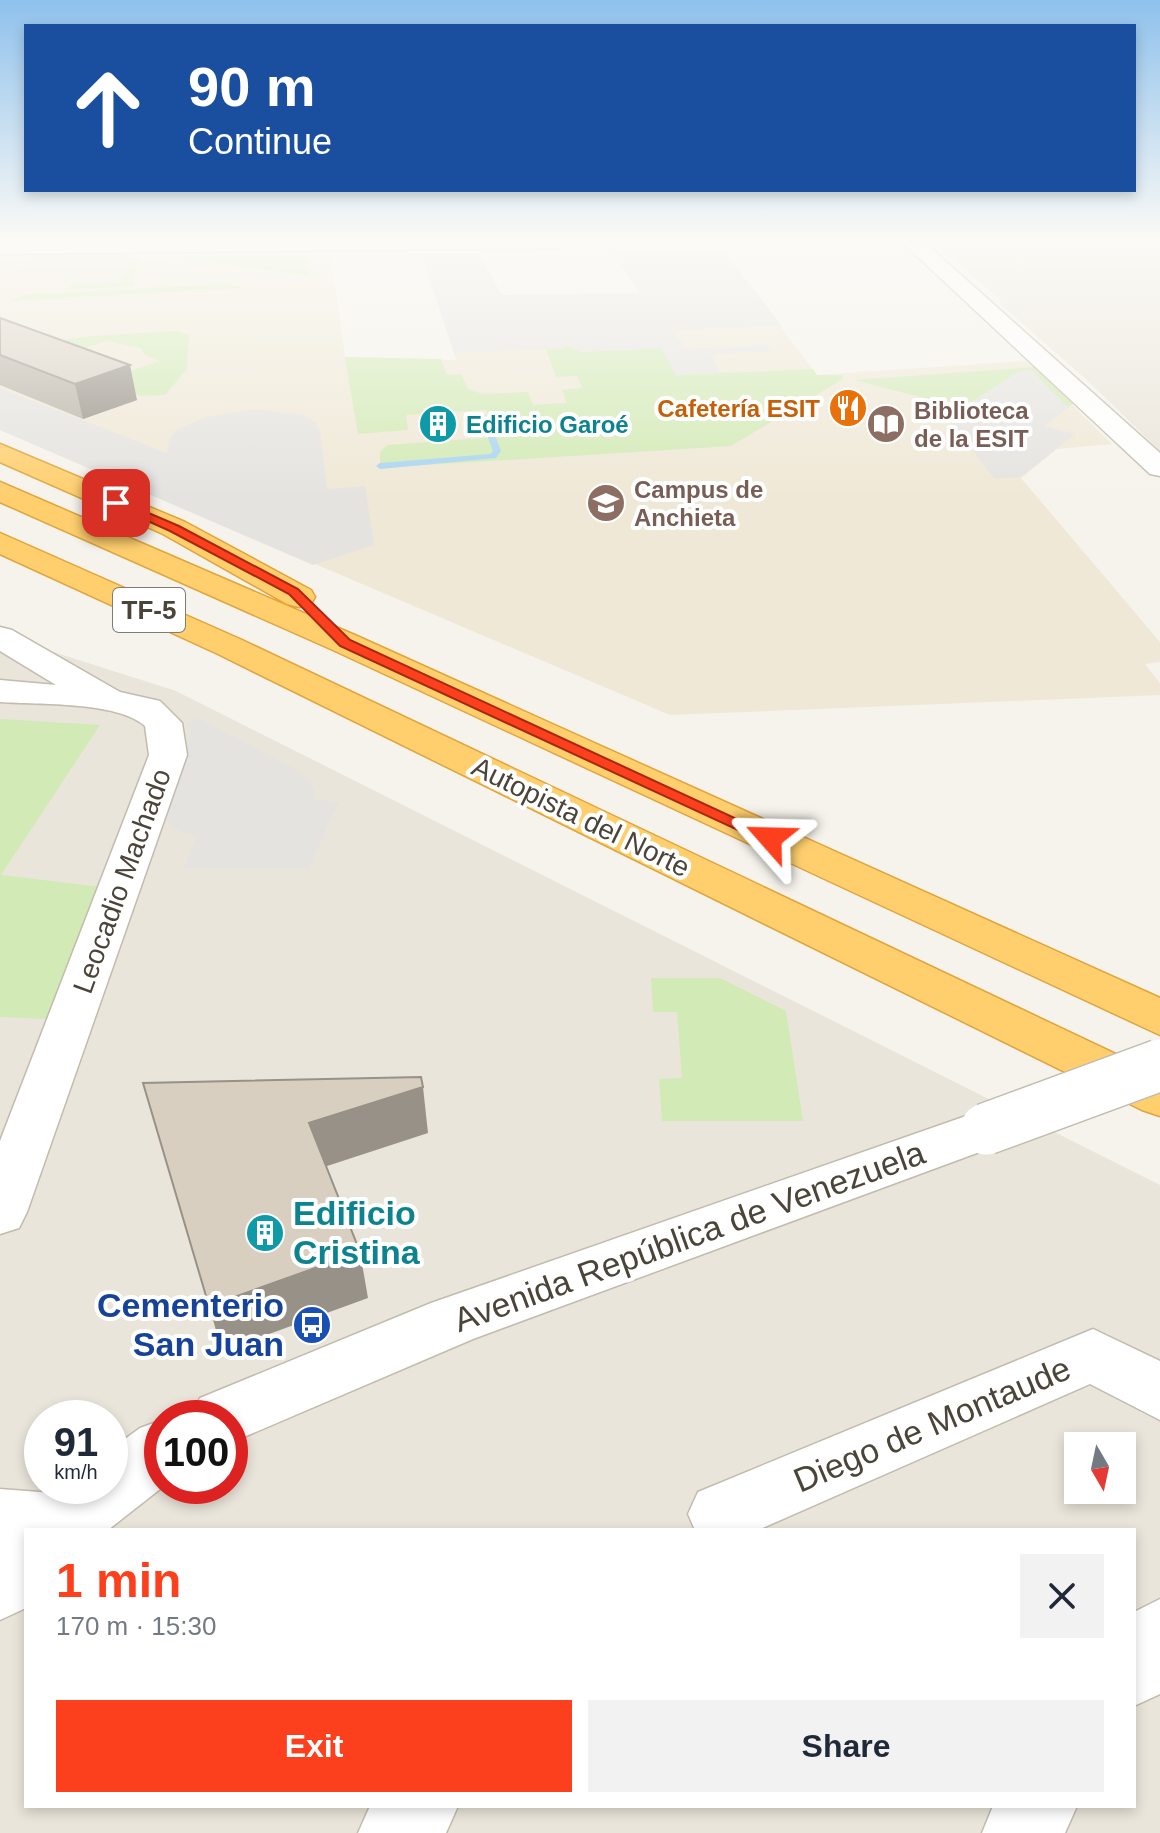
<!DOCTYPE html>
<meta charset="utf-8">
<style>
:root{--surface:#fff;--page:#f2f2f3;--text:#1f2937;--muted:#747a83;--accent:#fc3f1d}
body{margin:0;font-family:Helvetica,sans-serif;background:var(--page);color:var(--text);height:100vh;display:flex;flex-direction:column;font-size:30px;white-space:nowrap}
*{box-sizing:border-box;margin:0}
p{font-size:26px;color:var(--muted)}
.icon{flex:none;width:44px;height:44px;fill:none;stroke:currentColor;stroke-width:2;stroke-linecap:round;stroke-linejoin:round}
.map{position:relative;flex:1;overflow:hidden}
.sheet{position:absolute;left:24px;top:1528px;width:1112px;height:280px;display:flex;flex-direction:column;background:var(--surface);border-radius:0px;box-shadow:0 4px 12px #0003}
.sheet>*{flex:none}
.guide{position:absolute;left:24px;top:24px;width:1112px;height:168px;border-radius:0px;box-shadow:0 4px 12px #0003;background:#1a4fa0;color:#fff;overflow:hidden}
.needle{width:52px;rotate:171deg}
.fabs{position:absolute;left:1064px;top:1432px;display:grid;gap:16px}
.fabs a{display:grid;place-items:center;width:72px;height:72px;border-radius:0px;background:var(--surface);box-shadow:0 4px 12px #0003;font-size:40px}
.speed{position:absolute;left:24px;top:1400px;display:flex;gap:16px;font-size:40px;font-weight:700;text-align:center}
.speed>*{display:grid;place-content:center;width:104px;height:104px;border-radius:50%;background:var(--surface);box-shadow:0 4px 12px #0003;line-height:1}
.speed small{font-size:20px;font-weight:400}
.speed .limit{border:12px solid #d22;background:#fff;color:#111}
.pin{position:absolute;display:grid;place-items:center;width:68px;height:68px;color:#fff;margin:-34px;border-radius:16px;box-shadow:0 4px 12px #0006}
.me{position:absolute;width:88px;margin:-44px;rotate:295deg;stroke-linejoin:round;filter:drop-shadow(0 0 6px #0008)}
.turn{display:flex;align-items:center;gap:28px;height:168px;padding:0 32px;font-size:36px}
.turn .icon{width:104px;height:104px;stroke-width:2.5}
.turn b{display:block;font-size:56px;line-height:68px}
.round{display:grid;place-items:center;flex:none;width:84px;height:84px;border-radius:0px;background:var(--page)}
.head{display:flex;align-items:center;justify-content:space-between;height:136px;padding:0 32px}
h1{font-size:48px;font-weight:600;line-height:60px;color:var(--accent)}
.button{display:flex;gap:16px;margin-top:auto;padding:16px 32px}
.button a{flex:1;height:92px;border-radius:0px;background:var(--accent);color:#fff;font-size:32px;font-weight:600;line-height:92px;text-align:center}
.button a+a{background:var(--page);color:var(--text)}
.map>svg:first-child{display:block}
</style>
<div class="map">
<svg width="1160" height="1833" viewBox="0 0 1160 1833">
<rect width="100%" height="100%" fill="#f6f3ec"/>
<!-- residential -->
<path fill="#eae5da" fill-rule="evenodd" d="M 1036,245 L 1160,245 L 1160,451 L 1087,380 L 999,303 L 1002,301 L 937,246 Z
M 134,251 L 119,283 L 1,284 L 35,252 Z
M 0,635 L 176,691 L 1160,1185 L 1160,1833 L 0,1833 ZM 42,1418 L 110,1418 L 110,1486 L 42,1486 ZM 162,1418 L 230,1418 L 230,1486 L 162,1486 ZM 1078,1446 L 1122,1446 L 1122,1490 L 1078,1490 ZM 26,1530 L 1134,1530 L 1134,1806 L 26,1806 Z"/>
<!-- education -->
<path fill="#efe8d6" d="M 724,251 L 817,375 L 1027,361 L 1112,444 L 1057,449 L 1021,478 L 1160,642 L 1160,662 L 1145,664 L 1160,683 L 1160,695 L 670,715 L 0,430 L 0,257 L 31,257 L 2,284 L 119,283 L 133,257 L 331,255 L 345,357 L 456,360 L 421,254 L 479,254 L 502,295 L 640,293 L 611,252 Z"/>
<!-- green -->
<path fill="#d2eab5" d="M 307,255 L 309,276 L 167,257 Z
M 133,257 L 139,257 L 133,286 L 66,290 L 74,283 L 119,283 Z
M 226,284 L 242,288 L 10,301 L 25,295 Z
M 177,331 L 189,335 L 187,369 L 165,395 L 140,396 L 107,383 L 108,379 L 159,361 L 144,354 L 141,348 L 106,341 L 53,359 L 18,346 L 92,336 Z
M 564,344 L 581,352 L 662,348 L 676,375 L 813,369 L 817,375 L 842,375 L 843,379 L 731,446 L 380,468 L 380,452 L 387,445 L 495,437 L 486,410 L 406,415 L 408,430 L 358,434 L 345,357 L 441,359 L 447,375 L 461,374 L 468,389 L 483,394 L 528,392 L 533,405 L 567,403 L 562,390 L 582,388 L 577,376 L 556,377 L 546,349 L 565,348 Z
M 1034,367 L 1073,404 L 1068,407 L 1018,372 L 963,408 L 854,380 Z
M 0,719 L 100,725 L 1,875 L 102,887 L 47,1019 L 0,1017 Z
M 651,978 L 720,978 L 786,1011 L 803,1121 L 662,1121 L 659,1079 L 682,1078 L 677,1012 L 653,1012 Z"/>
<!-- parking -->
<path fill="#e5e3e0" d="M 724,251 L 781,325 L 675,331 L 685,349 L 767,345 L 772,351 L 711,354 L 720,373 L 676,375 L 661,348 L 581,352 L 565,344 L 566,348 L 455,353 L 421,254 L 479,254 L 502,295 L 640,293 L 611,252 Z
M 1031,370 L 1068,407 L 1073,404 L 1044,426 L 1075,434 L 1021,477 L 995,479 L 951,423 L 964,414 L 963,408 L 1018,372 Z
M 0,388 L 167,453 L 169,440 L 175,431 L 206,417 L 257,409 L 302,415 L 315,422 L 320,430 L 327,489 L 365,486 L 374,545 L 313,565 L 0,430 Z
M 198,718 L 295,769 L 309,780 L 314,789 L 314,799 L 339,802 L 309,868 L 184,868 L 196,837 L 171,828 L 166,819 L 191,730 L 185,724 Z"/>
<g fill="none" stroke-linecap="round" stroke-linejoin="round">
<!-- stream -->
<path fill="#a9d4f2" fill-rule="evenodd" d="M 484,414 L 488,417 L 501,451 L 496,458 L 380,469 L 376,466 L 380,463 L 490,454 L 493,451 L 480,417 Z"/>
<!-- pedestrian casing -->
<g stroke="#c2bbae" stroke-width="3">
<path id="pedestrian" d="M 458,1806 L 446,1833 L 358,1833 L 370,1806 Z"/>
</g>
<!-- minor casing -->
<g stroke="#c2bbae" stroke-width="3">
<path id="minor" d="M 0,627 L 12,630 L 120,692 L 160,701 L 182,723 L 187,755 L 27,1212 L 19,1228 L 0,1234 L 0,1141 L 149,755 L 145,726 C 117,701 39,705 0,702 L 0,680 L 56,685 L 0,651 Z
M 1093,1329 L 1160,1361 L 1160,1420 L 1090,1384 L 758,1530 L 695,1530 L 688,1514 L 698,1492 Z
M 1160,1599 L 1160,1694 L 1134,1706 L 1134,1612 Z
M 993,1806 L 1077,1806 L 1065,1833 L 982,1833 Z"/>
</g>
<!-- tertiary casing -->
<g stroke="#c2bbae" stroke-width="3">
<path id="tertiary" d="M 0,242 L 567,242 L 557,248 L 0,254 Z
M 902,242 L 924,242 L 1160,453 L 1160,476 L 1150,474 Z
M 986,1109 L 1004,1115 L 1012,1129 L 1004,1143 L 473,1339 L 230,1443 L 230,1418 L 191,1418 L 200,1398 L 431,1303 Z
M 162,1420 L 164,1486 L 108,1530 L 26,1530 L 26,1608 L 0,1620 L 0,1489 L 53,1493 L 62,1486 L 110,1486 L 110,1450 L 140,1428 Z"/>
</g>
<!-- motorway casing -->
<g stroke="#e0a43c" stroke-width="3">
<path id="motorway" d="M 0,444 L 185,522 L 311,590 L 315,597 L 311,604 L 299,607 L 287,604 L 163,534 L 0,462 Z
M 0,482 L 357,636 L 1160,998 L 1160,1035 L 333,650 L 0,502 Z
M 0,533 L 242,640 L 1160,1075 L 1160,1116 L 1142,1110 L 218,654 L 0,554 Z"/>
</g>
<!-- pedestrian -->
<use href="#pedestrian" fill="#fff" fill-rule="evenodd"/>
<!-- minor -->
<use href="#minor" fill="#fff" fill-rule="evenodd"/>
<!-- tertiary -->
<use href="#tertiary" fill="#fff" fill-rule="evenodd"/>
<!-- motorway -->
<use href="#motorway" fill="#ffcf6e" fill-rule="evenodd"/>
<!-- tertiary-bridge casing -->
<g stroke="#c2bbae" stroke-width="54" stroke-linecap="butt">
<path id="tertiary-bridge" d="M 986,1129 L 1160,1065"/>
</g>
<!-- tertiary-bridge -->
<use href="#tertiary-bridge" stroke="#fff" stroke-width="51"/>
</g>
<!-- wall -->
<path fill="#bab2a6" d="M 0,318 L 137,400 L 83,419 L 0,385 Z"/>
<!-- shaded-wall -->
<path fill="#979187" d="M 130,365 L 137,400 L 83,419 L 75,384 Z
M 423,1087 L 428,1133 L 318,1169 L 309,1123 Z
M 360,1252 L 368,1298 L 222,1351 L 209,1306 Z"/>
<!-- building -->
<path fill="#d8cfc1" stroke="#979187" stroke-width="2" d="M 0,318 L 130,365 L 75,384 L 0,355 Z
M 421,1077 L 423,1087 L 309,1123 L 360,1252 L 209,1306 L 143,1083 Z"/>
<!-- sky -->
<linearGradient id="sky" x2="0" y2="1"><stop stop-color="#8fc1ec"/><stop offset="0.48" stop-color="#fbfaf6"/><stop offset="1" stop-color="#fbfaf6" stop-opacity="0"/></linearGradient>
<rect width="1160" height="499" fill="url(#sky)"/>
<!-- route -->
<path fill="#fc3f1d" stroke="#a42913" stroke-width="2" d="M 116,499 L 179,526 L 298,589 L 350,640 L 778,838 L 770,843 L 764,842 L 340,646 L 289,594 L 170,531 L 112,505 L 110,503 Z"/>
<!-- icons -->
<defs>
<g id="restaurant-disc" transform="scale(2)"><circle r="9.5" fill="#e8710a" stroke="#fff"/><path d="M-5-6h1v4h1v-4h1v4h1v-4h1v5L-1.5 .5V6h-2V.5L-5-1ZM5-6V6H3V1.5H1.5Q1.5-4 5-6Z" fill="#fff"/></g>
<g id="building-disc" transform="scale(2)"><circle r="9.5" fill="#0f9aa8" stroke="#fff"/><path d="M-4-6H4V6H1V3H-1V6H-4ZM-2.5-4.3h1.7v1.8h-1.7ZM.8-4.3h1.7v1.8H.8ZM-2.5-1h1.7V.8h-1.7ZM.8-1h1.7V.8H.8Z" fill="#fff"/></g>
<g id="library-disc" transform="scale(2)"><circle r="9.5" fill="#8d6e63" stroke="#fff"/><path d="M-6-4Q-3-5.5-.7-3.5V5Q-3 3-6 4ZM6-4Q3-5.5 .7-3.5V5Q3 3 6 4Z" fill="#fff"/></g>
<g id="university-disc" transform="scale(2)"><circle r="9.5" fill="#8d6e63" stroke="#fff"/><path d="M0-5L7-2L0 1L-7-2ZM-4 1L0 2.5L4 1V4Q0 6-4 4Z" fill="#fff"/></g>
<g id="bus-disc" transform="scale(2)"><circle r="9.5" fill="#1a4fb4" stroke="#fff"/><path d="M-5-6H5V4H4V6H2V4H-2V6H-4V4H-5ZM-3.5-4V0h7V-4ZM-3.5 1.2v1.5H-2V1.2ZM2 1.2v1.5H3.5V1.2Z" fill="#fff"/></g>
</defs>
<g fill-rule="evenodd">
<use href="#restaurant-disc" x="848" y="408"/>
<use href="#building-disc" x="438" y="424"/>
<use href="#library-disc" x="886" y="424"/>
<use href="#university-disc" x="606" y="503"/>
<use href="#building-disc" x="265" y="1233"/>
<use href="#bus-disc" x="312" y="1325"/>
</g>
<g text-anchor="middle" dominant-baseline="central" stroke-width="8" stroke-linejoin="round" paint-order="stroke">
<!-- far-food labels -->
<g font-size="24" font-weight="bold" fill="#c56008" stroke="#fff" text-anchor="end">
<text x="820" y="408">Cafetería ESIT</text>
</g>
<!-- far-education labels -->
<g font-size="24" font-weight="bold" fill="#785e54" stroke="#fff" text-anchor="start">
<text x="914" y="410">Biblioteca<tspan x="914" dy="28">de la ESIT</tspan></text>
<text x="634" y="489">Campus de<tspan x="634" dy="28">Anchieta</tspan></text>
</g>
<!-- far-culture labels -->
<g font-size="24" font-weight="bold" fill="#0d838f" stroke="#fff" text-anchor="start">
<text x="466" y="424">Edificio Garoé</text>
</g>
<!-- shield labels -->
<rect fill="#fff" stroke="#817c74" stroke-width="2" x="113" y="588" width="72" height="44" rx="6"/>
<g font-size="26" font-weight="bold" fill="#4b4439">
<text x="149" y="610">TF-5</text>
</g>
<!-- street labels -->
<g font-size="28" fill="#4b4439" stroke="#fff">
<text transform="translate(581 817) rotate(26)">Autopista del Norte</text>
<text transform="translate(122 881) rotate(-70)">Leocadio Machado</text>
</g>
<!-- near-culture labels -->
<g font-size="34" font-weight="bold" fill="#0d838f" stroke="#fff" text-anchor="start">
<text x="293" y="1213">Edificio<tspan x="293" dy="39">Cristina</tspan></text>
</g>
<!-- near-street labels -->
<g font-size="34" fill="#4b4439" stroke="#fff">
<text transform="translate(689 1236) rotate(-20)">Avenida República de Venezuela</text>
<text transform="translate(932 1424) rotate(-23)">Diego de Montaude</text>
</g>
<!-- near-transit labels -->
<g font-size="34" font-weight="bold" fill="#164399" stroke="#fff" text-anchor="end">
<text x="284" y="1305">Cementerio<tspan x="284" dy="39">San Juan</tspan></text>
</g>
</g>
</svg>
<div class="fabs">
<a><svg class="needle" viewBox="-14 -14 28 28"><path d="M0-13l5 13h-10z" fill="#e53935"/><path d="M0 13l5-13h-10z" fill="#747a83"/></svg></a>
</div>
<div class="speed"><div>91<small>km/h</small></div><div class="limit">100</div></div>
<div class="pin" style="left:116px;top:503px;background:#d93025"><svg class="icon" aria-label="arrive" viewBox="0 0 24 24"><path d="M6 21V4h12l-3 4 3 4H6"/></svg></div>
<svg class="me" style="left:770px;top:838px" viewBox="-20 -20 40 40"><path d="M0-17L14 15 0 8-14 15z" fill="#fc3f1d" stroke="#fff" stroke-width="4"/></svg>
<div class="guide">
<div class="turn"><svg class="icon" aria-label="ahead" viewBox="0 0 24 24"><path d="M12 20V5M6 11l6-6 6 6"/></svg><div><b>90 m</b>Continue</div></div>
</div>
<section class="sheet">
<div class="head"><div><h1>1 min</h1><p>170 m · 15:30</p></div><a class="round"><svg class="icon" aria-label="close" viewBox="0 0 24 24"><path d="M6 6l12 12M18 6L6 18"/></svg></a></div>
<div class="button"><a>Exit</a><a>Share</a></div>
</section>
</div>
